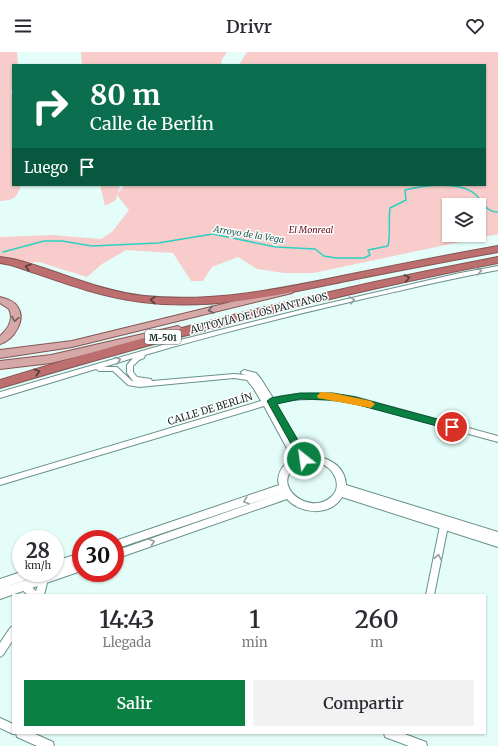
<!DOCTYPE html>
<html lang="es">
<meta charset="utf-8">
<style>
:root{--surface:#fff;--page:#f2f2f3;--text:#2b2b33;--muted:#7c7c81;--accent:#0b8043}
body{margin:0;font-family:Merriweather,serif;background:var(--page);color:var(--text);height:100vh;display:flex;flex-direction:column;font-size:15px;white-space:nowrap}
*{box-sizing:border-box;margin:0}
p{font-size:13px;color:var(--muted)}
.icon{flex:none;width:22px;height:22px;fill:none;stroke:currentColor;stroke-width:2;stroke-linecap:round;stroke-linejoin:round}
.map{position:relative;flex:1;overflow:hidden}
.sheet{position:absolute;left:12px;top:542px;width:474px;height:140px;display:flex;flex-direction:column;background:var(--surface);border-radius:0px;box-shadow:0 1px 3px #0004}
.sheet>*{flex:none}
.banner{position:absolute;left:12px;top:12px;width:474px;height:122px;border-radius:0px;box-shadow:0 1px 3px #0004;background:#0b6e4f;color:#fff;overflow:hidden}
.fabs{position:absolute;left:442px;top:146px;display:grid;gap:8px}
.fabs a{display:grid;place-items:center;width:44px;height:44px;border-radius:0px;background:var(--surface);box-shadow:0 1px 3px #0004;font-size:20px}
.speed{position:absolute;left:12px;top:478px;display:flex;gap:8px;font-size:20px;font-weight:700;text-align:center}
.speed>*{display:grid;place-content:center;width:52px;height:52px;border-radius:50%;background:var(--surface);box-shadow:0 1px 3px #0004;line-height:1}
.speed small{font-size:10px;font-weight:400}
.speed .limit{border:6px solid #d22;background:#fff;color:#111}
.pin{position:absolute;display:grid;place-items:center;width:34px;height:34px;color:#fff;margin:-17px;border:2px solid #fff;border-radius:50%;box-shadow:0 1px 4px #0007}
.me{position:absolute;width:44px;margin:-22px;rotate:330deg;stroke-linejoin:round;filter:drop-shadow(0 0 3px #0008)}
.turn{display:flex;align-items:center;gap:14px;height:84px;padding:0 12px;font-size:18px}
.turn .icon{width:52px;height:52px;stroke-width:2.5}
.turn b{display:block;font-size:28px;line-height:34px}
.then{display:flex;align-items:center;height:38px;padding:0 12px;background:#0003;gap:8px;font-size:15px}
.eta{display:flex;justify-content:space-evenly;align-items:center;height:68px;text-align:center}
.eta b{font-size:24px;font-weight:600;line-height:28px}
.button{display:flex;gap:8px;margin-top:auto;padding:8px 12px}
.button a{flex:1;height:46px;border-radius:0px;background:var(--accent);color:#fff;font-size:16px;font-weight:600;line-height:46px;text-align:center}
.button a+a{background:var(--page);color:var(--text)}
header{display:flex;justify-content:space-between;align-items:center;height:52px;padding:0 12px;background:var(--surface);font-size:18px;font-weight:600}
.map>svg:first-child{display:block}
</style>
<header><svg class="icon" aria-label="menu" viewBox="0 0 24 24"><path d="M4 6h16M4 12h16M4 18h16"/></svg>Drivr<svg class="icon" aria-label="heart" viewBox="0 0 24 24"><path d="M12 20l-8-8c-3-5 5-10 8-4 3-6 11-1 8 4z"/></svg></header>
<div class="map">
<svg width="498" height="694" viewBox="0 0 498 694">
<rect width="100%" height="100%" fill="#e4fdf9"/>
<!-- green -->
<path fill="#f7ccca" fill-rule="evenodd" d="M 0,0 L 17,0 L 18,13 L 13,13 L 13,31 L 11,41 L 13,43 L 13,133 L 21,133 C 17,146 14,148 0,149 Z
M 81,0 L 227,0 L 222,7 L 221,13 L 82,13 Z
M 247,0 L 498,0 L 498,182 L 313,221 L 284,221 L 257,217 L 238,205 L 212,215 L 203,229 L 191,229 L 173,201 L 126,198 L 102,212 L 87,225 L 39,210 L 0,212 L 0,185 L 52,183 L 101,187 L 112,180 L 129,158 L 117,143 L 116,148 L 105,154 L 100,133 L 120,133 L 118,141 L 125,133 L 485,133 L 485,13 L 239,13 ZM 449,153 L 479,153 L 479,183 L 449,183 Z"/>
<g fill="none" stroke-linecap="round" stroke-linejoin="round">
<!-- stream -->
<path stroke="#2cd1c1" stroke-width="1.5" d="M 3,200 L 44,189 L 62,189 L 92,194 L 158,191 L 213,182 L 276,195 L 315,197 L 324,204 L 336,206 L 364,206 L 370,203 L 368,198 L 388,194 C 391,181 388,169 390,156 L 406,148 L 405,138 C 424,133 459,129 475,142 C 483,149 485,160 498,160"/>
<!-- minor casing -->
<g stroke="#69908a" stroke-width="2">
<path id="minor" d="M 498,214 L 498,218 C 448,227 399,239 350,250 C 281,266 212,283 145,303 L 144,306 L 139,308 L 133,314 L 133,320 L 137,325 L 151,327 L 152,329 L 234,322 L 247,323 L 242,322 L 241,320 L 244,318 L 256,321 L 261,327 L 273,346 C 300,340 327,341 355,345 L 498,384 L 498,390 C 469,382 439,374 410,366 C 364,353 323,340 275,351 L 308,407 L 307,409 L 302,409 L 301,411 L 298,412 L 295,411 L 264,354 L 0,433 L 0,427 L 261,349 L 254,337 L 247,328 L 234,326 L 139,335 L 128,333 L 113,319 L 99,319 L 96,317 L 0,346 L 0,340 L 180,288 L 308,256 L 460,221 ZM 133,306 L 127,313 L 127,321 L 133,329 L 141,330 L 132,329 L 117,315 L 104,315 Z
M 445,465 L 448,466 L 449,469 L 434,543 L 426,543 L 441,469 L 442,466 Z
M 44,523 L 47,524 L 48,527 L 44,543 L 28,543 L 21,537 L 20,534 L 21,531 L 24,530 L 27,531 L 36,539 L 41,524 Z
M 13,574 L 13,588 L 3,603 L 0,605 L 0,591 L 10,576 Z
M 0,666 L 13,672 L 13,681 L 16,681 L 13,682 L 0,676 Z
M 16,681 L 33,681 L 53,690 L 54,694 L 37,694 L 17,685 Z
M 384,681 L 402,681 L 426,690 L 427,694 L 409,694 L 385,685 Z"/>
</g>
<!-- tertiary casing -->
<g stroke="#69908a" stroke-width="2">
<path id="tertiary" d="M 309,403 C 326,405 345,412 346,433 L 498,480 L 498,495 L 342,445 C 330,465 300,462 287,447 L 115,507 L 115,499 L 282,441 L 115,497 L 115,489 L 279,433 C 276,424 282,413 290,409 C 296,406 303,404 309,403 ZM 309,409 C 314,410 320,410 324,413 C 335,419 342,434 332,444 C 312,465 270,435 295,415 C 298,412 304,411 309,409 Z
M 81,501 L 81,519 L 0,547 L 0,537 L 47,521 L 55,521 L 55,509 Z
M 21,520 L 38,521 L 37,524 L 0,537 L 0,527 Z"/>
</g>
<!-- primary casing -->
<g stroke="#835554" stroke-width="2">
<path id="primary" d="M 289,236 L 294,239 L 292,241 L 72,295 L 0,306 L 0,298 L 72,289 Z
M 0,245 C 6,247 13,248 17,254 C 27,267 14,288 0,292 L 0,284 C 8,277 14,267 9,257 L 0,251 Z
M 178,274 L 183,277 L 182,279 L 51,311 L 0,317 L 0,309 L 51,303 Z"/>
</g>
<!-- motorway casing -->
<g stroke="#835554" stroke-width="2">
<path id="motorway" d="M 498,194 L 498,200 C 447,209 397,219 346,229 C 279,243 211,259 142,250 C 97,245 54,227 11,213 L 0,211 L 0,205 L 13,207 C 57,218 98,239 144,244 C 212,251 280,237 347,223 C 397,213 447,203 498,194 Z
M 498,205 L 498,211 C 330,243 164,287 0,336 L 0,328 C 163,277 330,237 498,205 Z"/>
</g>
<!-- minor -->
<use href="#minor" fill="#fff" fill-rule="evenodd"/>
<!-- tertiary -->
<use href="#tertiary" fill="#fff" fill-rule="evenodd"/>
<!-- primary -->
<use href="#primary" fill="#d7a8a8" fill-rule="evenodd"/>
<!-- motorway -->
<use href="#motorway" fill="#bd6e6e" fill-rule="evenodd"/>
</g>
<!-- one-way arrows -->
<defs><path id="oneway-chevron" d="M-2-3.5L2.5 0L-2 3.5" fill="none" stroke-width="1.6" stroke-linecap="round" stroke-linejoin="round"/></defs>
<g stroke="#50403e">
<use href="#oneway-chevron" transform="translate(28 215) rotate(-163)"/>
<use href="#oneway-chevron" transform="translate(407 226) rotate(-12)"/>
<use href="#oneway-chevron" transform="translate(153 248) rotate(-175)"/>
<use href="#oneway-chevron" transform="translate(37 320) rotate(-17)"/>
</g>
<g stroke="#969e9c">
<use href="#oneway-chevron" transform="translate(479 219) rotate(-11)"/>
<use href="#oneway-chevron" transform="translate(352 248) rotate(-13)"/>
<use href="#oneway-chevron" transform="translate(118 308) rotate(-17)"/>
<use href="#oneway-chevron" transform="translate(246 449) rotate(161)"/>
<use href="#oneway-chevron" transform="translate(152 490) rotate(-19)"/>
<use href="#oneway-chevron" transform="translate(438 505) rotate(-79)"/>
</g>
<g stroke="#6d615f">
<use href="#oneway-chevron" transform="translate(211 258) rotate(167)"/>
<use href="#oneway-chevron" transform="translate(15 267) rotate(100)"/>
</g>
<!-- route -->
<path fill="#0b8043" stroke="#07532c" d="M 300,341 L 333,341 L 355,345 L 452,371 L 457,375 L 452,378 L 355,352 L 333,348 L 300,347 L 277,352 L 309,407 L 308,410 L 301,410 L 267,349 L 271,346 Z"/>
<!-- slow -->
<path fill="#f59e0b" d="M 321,340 L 333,341 L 371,349 L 375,352 L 371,356 L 318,346 L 317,344 Z"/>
<g text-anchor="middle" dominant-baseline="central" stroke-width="3" stroke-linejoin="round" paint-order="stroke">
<!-- far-park labels -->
<g font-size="9" font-style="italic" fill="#6d0c1b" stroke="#fff">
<text x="311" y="177">El Monreal</text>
</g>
<!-- far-water labels -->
<g font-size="9" font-style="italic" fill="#1b5a52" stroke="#fff">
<text transform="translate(249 182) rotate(9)">Arroyo de la Vega</text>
</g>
<!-- shield labels -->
<rect fill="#fff" stroke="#5c6866" stroke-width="1" x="145" y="278" width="36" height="14" rx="3"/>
<g font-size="9" font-weight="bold" fill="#162724">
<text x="163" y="285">M-501</text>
</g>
<!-- street labels -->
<g font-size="10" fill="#162724" stroke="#fff">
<text transform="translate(259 261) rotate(-14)">AUTOVÍA DE LOS PANTANOS</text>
<text transform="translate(210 357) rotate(-17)">CALLE DE BERLÍN</text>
</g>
</g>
</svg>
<div class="fabs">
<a><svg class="icon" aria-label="layers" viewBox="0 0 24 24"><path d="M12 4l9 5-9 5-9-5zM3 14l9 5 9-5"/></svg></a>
</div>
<div class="speed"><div>28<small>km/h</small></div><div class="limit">30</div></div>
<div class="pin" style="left:452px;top:375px;background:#d93025"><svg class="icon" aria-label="arrive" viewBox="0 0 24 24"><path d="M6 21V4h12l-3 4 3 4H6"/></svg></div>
<svg class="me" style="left:304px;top:407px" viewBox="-20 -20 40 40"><circle r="17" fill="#0b8043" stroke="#fff" stroke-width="3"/><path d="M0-11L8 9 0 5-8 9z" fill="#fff"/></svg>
<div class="banner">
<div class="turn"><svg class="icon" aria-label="right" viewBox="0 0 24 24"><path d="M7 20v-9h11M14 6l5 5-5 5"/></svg><div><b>80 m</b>Calle de Berlín</div></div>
<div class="then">Luego<svg class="icon" aria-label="arrive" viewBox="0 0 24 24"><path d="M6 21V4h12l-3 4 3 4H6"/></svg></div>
</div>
<section class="sheet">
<div class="eta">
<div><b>14:43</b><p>Llegada</p></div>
<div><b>1</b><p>min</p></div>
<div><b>260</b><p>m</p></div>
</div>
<div class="button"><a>Salir</a><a>Compartir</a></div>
</section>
</div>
